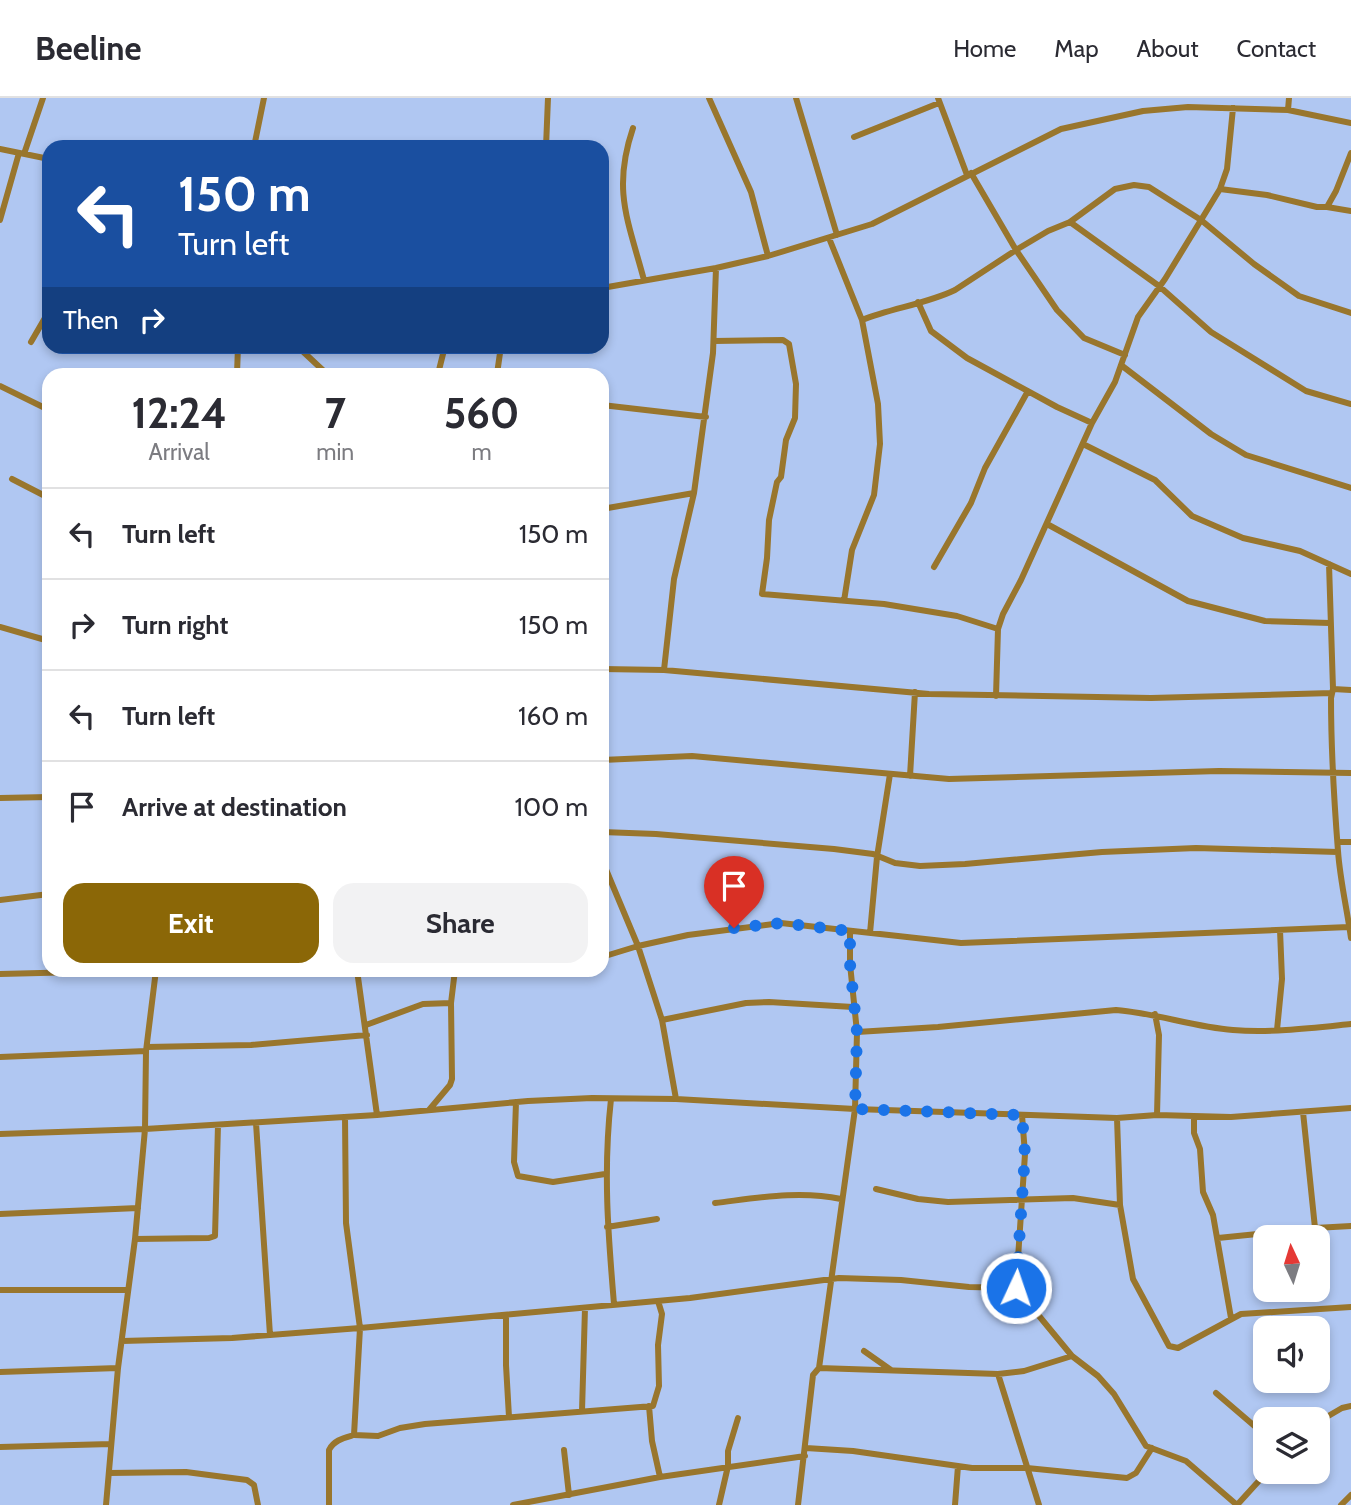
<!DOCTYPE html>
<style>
:root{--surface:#fff;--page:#f2f2f3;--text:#2b2b33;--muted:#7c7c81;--line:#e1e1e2;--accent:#8b6707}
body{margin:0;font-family:Cabin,sans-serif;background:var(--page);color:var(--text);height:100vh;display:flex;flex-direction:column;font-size:26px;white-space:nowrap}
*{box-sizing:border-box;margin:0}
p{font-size:23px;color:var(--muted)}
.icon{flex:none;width:38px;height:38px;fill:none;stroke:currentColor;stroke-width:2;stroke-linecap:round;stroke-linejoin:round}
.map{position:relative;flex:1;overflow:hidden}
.sheet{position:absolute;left:42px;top:270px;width:567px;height:609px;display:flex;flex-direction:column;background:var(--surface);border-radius:21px;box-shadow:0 4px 10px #0003}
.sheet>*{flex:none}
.hud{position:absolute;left:42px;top:42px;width:567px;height:214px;border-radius:21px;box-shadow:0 4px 10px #0003;background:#1a4fa0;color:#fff;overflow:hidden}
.needle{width:46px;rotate:356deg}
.tools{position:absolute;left:1253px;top:1127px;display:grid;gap:14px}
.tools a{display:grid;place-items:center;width:77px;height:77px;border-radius:14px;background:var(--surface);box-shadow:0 4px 10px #0003;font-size:35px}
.pin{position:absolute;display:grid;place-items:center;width:60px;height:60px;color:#fff;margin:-72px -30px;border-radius:50% 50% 50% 0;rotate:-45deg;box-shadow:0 0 7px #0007}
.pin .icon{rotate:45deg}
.me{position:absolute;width:77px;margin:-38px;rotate:3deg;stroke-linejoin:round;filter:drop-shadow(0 0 5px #0008)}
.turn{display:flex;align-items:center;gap:24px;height:147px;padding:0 21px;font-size:32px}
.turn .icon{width:91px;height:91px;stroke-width:2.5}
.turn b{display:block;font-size:49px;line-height:60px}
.then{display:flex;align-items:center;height:66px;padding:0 21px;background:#0003;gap:14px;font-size:26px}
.eta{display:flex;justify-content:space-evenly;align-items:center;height:119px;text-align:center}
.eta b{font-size:42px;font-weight:800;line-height:49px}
.button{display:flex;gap:14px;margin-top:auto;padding:14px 21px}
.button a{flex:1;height:80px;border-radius:21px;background:var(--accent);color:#fff;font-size:28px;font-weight:800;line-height:80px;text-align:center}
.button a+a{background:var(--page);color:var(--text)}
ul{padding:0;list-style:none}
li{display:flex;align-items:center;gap:21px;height:91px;padding:0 21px;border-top:2px solid var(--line)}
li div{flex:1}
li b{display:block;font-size:26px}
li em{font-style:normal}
header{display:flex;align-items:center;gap:42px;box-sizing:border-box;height:98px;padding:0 35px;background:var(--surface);border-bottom:2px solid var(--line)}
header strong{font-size:33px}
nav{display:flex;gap:38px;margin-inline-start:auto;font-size:24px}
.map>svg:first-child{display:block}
</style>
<header>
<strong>Beeline</strong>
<nav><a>Home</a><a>Map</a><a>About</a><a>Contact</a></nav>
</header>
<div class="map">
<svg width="1351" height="1407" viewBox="0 0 1351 1407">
<rect width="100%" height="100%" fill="#b0c7f2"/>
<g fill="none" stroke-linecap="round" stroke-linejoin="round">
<!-- street -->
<path stroke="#99762d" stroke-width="6" d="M 709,0 L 751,94 L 768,158
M 796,0 L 837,137
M 938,0 L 967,77
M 1288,12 L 1289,0
M 633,30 C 612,92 628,122 644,182
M 854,39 L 939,5
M 254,48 L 265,49
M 254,49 L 264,0
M 546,49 L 548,0
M 0,51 L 49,61
M 24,56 L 43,0
M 971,75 L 1016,152 L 1057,212 L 1084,240 L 1125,257
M 1220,91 L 1267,97 L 1317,109 L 1327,109 L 1336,93 L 1351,55
M 1327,109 L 1351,113
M 0,122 L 19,55
M 1070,124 L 1159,188 L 1211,234 L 1306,293 L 1351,306
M 829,140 L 862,222 C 892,210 926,206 955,192 L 1016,152 L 1048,133 L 1070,124 L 1115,91 L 1134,87 L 1149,89 L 1201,122 L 1254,166 L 1299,198 L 1351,215
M 602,190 L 716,170 L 768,158 L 872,126 L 1061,31 L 1143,13 L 1188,9 L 1288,12 L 1351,25
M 918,204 L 931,233 L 967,260 L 1057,309 L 1092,325
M 714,243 L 783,242 L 789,246 L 796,286 L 795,320 L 786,342 L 781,379 L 777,384 L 769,422 L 767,460 L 762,496 L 884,506 L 957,518 L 998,531
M 31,244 L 49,213
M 297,248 L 327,276
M 1121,267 L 1211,336 L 1246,357 L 1351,390
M 237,276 L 238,248
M 438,276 L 445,248
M 497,276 L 501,248
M 0,288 L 49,312
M 602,307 L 706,319
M 1083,346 L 1155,382 L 1192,418 L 1243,440 L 1300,453 L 1351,476
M 12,381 L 49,400
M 602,411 L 694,395 L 713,255 L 716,170
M 1047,426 L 1188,503 L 1265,523 L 1330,525
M 1329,466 L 1333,591
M 934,469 L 971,405 L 985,370 L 1028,293
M 844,503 L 852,452 L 874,397 L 880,346 L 878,306 L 862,222
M 0,529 L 49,543
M 602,571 L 664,572 L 929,596 L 1151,600 L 1332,595
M 664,572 L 674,481 L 694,395
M 1351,592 L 1333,591 L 1331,600 C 1331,651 1334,702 1338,753 C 1340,782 1347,811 1351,840
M 996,598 L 998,531 L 1003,516 L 1021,482 L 1092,325 L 1115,284 L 1138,219 L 1165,181 L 1220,91 L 1227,71 L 1233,10
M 602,662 L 692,658 L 949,681 L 1219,673 L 1351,675
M 910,678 L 915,594
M 0,700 L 49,699
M 602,734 L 656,736 L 834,751 L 873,756 L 895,765 L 920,768 L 965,766 L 1102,754 L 1196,750 L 1338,754
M 1338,744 L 1351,744
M 602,762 L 638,848 L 662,922 L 676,1001
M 0,802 L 49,796
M 870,835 L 877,759 L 890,676
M 602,859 L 638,848 L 688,837 L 781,825 L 961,845 L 1349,829
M 357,872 L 377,1017
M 0,876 L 161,872
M 1155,916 L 1159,937 L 1157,1017
M 662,922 L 746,905 L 769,904 L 853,909
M 366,927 L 423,906 L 451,905
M 1277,932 L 1282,881 L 1280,832
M 857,934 L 938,929 L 1116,912 C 1156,915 1193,929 1233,932 C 1272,935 1312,930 1351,926
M 147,949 L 251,947 L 367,937
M 0,959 L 146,953
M 611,1001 C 603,1073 608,1135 614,1206
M 516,1004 L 514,1064 L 518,1078 L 553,1084 L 605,1076
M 429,1012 L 450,987 L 452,981 L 451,905 L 455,872
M 1303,1014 L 1315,1130 L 1351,1128
M 1022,1017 L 1025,1056 L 1016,1190 L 1072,1258
M 1194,1019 L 1194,1035 L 1200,1051 L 1203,1094 L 1213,1117 L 1231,1220
M 1117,1020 L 1120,1107 L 1133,1181 L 1169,1248 L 1178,1250 L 1241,1216 L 1351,1209
M 256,1025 L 270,1237
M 0,1036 L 145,1031 L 377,1017 L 528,1003 L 592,1000 L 676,1001 L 855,1011 L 1117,1020 L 1157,1017 L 1231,1019 L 1351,1010
M 876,1091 L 918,1101 L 948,1104 L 1073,1100 L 1120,1107
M 715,1105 C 757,1100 799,1092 841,1101
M 0,1116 L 138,1110
M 607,1129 L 657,1121
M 1218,1140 L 1315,1130
M 135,1141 L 209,1140 L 215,1138 L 218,1027
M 0,1192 L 128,1192
M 506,1217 L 506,1267 L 509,1319
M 122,1243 L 232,1240 L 360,1230 L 690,1200 L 839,1180 L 901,1182 L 969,1189 L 1016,1190
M 864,1253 L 891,1272
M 819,1270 L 855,1011 L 857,934 L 850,866 L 850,833
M 0,1274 L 118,1270
M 998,1276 L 1039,1407
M 1216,1295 L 1265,1337
M 649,1308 L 652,1343 L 660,1379
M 582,1313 L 585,1210
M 1318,1324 L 1342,1310 L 1351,1308
M 354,1337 L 378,1338 L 400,1330 L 425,1326 L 653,1308 L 659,1288 L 658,1247 L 662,1216 L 658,1203
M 0,1349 L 111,1346
M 806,1350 L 853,1353 L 972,1370 L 1027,1370 L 1127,1380 L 1136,1375 L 1152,1350
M 564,1352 L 569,1397
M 109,1375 L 186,1374 L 247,1382 L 254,1387 L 258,1407
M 106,1407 L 118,1270 L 135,1141 L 145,1031 L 146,953 L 156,872
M 329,1407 L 329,1352 C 334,1342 344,1340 354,1337 L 360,1230 L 346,1125 L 345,1019
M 513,1407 L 660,1379 L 805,1358
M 719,1407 L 728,1368 L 728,1353 L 738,1320
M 798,1407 L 813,1277 L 819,1270 L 998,1276 L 1024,1273 L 1072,1258 L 1098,1278 L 1114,1296 L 1146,1348 L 1186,1363 L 1237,1407
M 955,1407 L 958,1368
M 1237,1407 L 1267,1374
M 1341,1407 L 1351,1397"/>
</g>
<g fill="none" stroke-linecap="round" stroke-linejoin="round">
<!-- route -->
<path stroke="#1a73e8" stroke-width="12" stroke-dasharray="0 21.6" d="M 734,830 L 781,825 L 850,833 L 850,866 L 857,934 L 855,1011 L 1022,1017 L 1025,1056 L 1016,1190"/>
</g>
</svg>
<div class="tools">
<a><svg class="needle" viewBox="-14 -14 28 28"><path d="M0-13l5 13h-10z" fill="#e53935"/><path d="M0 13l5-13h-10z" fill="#7c7c81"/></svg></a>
<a><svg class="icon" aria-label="sound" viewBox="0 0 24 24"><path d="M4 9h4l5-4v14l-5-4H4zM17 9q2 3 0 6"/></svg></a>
<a><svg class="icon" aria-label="layers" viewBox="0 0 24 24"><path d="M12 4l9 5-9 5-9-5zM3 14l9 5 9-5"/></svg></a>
</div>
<div class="pin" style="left:734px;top:830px;background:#d93025"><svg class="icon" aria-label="arrive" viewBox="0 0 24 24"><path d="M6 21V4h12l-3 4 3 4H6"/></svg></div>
<svg class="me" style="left:1016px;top:1190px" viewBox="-20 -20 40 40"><circle r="17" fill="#1a73e8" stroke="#fff" stroke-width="3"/><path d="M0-11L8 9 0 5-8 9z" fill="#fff"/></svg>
<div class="hud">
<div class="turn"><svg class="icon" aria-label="left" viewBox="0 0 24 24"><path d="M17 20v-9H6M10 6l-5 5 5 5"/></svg><div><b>150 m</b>Turn left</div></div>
<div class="then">Then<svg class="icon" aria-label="right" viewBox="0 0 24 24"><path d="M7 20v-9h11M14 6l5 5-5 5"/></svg></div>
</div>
<section class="sheet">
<div class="eta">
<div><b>12:24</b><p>Arrival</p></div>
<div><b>7</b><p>min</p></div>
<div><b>560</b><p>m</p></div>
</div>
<ul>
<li><svg class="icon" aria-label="left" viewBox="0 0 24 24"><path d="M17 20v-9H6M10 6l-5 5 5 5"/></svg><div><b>Turn left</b></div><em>150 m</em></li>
<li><svg class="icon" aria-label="right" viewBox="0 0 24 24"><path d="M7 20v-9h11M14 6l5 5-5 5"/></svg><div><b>Turn right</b></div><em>150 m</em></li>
<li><svg class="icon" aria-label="left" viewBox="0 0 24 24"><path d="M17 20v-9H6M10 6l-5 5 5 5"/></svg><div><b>Turn left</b></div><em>160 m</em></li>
<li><svg class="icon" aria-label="arrive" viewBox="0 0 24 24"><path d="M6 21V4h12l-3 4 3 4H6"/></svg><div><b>Arrive at destination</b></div><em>100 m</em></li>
</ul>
<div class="button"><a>Exit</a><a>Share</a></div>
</section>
</div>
